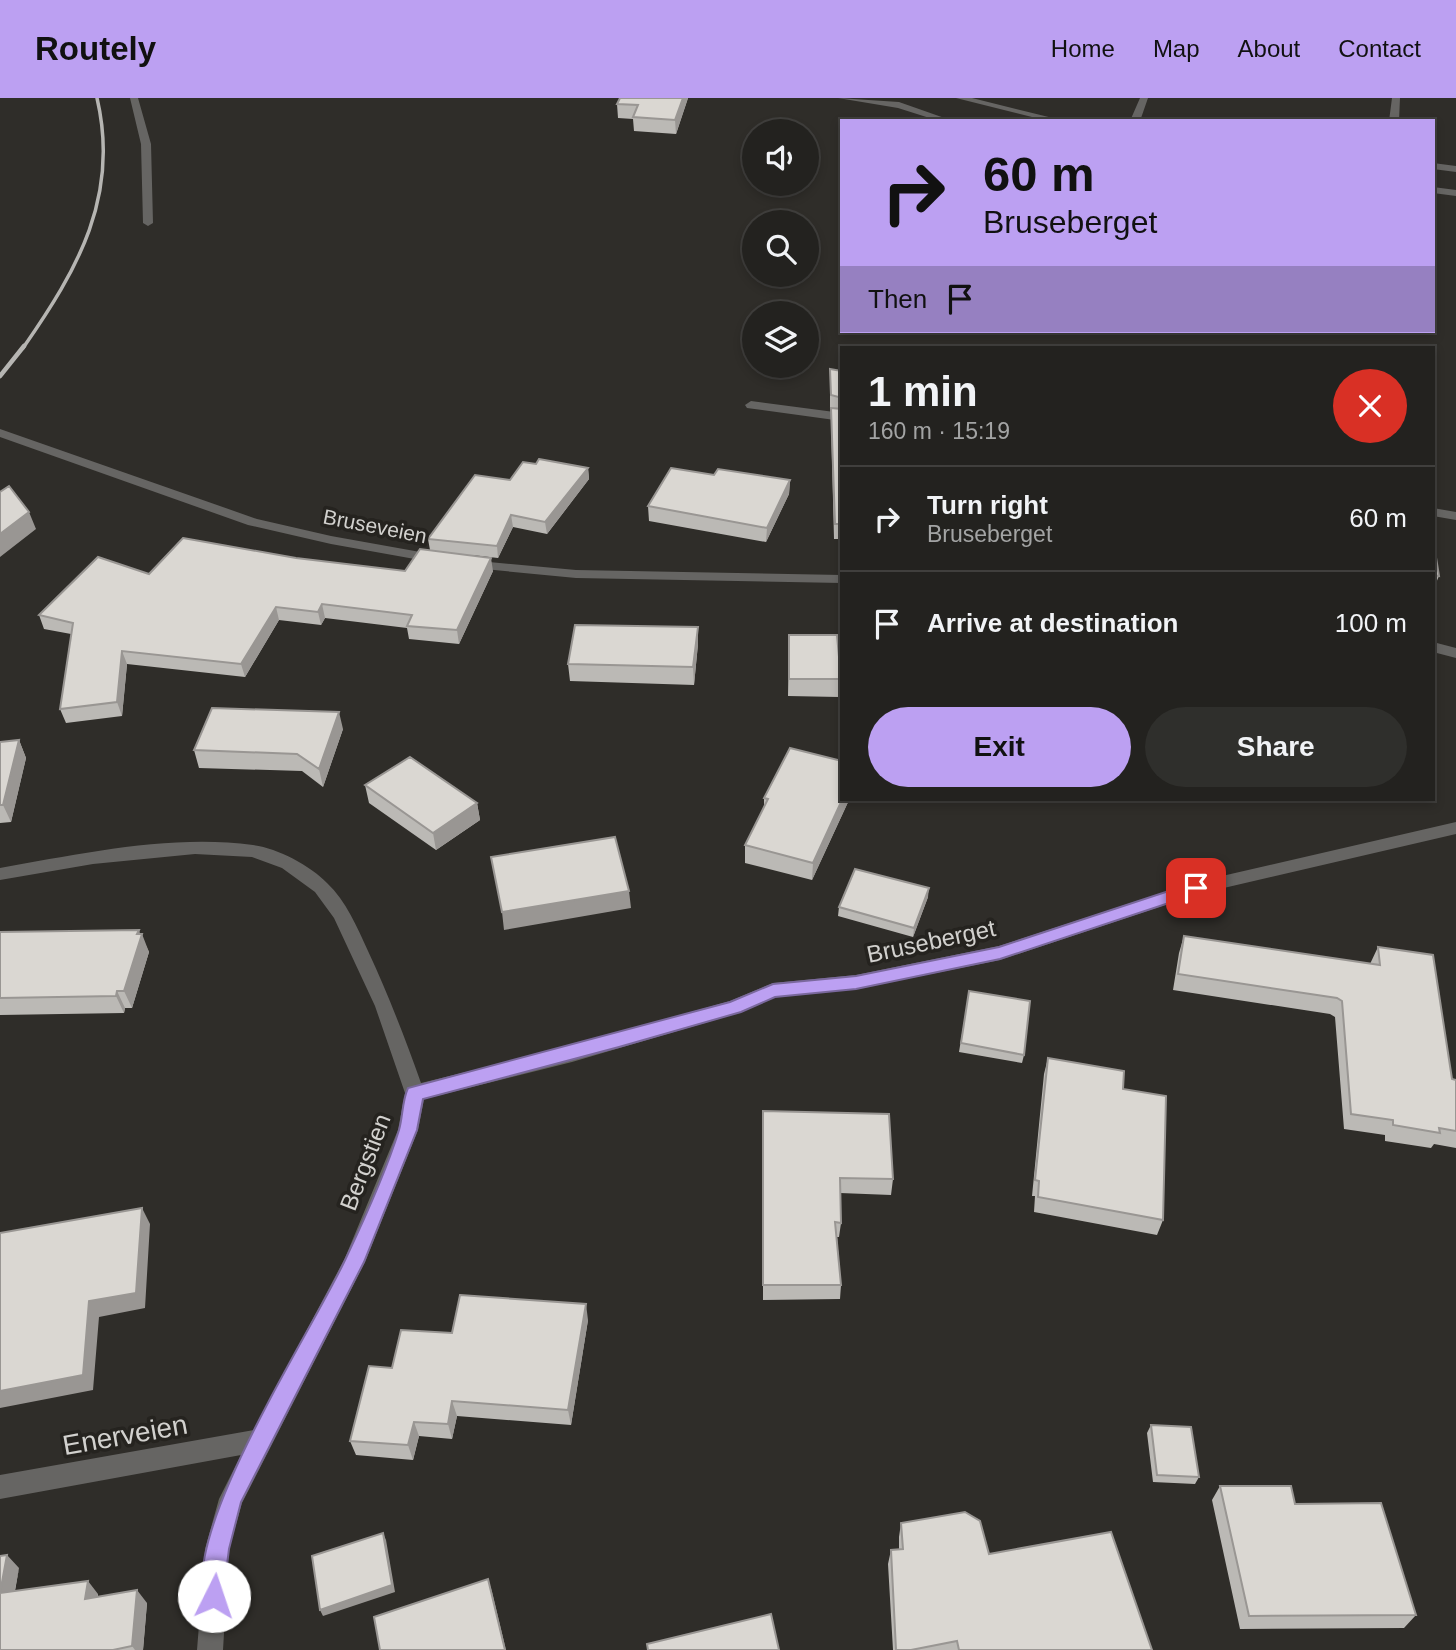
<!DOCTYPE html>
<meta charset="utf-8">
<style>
:root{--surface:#23221f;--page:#2f2f2c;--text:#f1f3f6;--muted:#a3a4a4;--line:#403f3d;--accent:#bca0f2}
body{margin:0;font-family:Helvetica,sans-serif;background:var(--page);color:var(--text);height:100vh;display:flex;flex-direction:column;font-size:26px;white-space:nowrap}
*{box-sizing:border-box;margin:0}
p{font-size:23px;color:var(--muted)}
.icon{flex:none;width:38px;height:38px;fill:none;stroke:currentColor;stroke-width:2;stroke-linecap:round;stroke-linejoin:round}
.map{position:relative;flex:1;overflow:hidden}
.drawer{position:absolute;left:840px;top:248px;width:595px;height:455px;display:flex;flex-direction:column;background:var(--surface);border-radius:0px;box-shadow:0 4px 10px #0003,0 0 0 2px var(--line)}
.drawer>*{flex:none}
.hud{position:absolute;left:840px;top:21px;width:595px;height:214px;border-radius:0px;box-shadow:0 4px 10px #0003,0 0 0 2px var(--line);background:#bca0f2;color:#111;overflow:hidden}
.controls{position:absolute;left:742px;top:21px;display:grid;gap:14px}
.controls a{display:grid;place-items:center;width:77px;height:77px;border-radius:50%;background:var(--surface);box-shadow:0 4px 10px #0003,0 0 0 2px var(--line);font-size:35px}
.pin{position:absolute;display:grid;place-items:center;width:60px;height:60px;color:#fff;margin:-30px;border-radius:14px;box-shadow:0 4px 10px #0006}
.me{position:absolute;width:77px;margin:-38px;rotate:4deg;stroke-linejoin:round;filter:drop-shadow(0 0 5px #0008)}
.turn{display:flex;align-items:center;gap:24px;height:147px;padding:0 28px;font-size:32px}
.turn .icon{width:91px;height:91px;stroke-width:2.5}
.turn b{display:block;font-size:49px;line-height:60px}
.then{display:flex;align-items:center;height:66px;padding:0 28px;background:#0003;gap:14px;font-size:26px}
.round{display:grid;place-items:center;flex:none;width:74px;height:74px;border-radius:37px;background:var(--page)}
.summary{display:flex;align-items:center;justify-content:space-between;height:119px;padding:0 28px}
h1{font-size:42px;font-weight:600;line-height:52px}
.action{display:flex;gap:14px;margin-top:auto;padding:14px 28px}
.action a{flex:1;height:80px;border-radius:42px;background:var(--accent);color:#111;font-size:28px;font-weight:600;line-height:80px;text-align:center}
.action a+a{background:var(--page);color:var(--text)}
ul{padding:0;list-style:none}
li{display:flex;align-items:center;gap:21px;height:105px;padding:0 28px;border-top:2px solid var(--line)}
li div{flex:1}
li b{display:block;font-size:26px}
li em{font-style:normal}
header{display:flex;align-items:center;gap:42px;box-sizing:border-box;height:98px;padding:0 35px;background:var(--accent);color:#111}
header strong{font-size:33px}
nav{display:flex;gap:38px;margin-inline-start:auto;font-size:24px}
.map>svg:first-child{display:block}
</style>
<header>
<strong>Routely</strong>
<nav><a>Home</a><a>Map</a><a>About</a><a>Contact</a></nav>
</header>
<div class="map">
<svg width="1456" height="1552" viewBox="0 0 1456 1552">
<rect width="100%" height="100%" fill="#2f2d29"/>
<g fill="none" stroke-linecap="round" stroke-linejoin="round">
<!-- minor -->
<path fill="#666563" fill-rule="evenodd" d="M 130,0 L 138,0 L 151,46 L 153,125 L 148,128 L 143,125 L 141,46 Z
M 838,0 L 899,4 L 953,23 L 939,23 L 898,10 Z
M 956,0 L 972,0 L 1065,23 L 1048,23 Z
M 1140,0 L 1148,0 L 1140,23 L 1130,23 Z
M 1392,0 L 1400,0 L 1399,23 L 1389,23 Z
M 1433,65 L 1456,68 L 1456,74 L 1433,71 Z
M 1433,89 L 1456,92 L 1456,98 L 1433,95 Z
M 751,303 L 842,315 L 842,323 L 747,310 L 745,307 Z
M 0,331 L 257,421 L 331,438 L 437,457 L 444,461 L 437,465 L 331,446 L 248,427 L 0,339 Z
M 1433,410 L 1456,414 L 1456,422 L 1433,418 Z
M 468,462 L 576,472 L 842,477 L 842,485 L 576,480 L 463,469 L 463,463 Z
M 1433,544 L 1456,550 L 1456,560 L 1433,554 Z
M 1456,724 L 1456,736 L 1198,796 L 1000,862 L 856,891 L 775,899 L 735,916 L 572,964 L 424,1001 L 418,1032 L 365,1164 L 242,1405 L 229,1451 L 223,1552 L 197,1552 L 205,1451 L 219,1401 L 241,1357 L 0,1401 L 0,1377 L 254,1332 L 345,1160 L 398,1032 L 405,995 L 375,908 L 334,820 L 315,794 L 282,770 L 252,759 L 195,756 L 93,766 L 0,782 L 0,770 C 81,756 170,736 253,747 C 277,750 310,767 327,785 C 346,803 357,829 368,853 C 388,896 405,940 421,985 L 572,948 L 730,903 L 773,885 L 856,877 L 999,848 L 1196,784 Z"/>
<!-- rail-far1 -->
<path stroke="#b6b5b2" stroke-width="3.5" d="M 23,250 C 78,171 120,98 97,0"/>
<!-- rail -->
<path stroke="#b6b5b2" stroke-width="4.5" d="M 0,278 L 24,248"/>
</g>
<!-- wall -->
<path fill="#bbb9b5" d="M 620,0 L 688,0 L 676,36 L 634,33 L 633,21 L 618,20 L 617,6 Z
M 830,271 L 842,273 L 842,451 L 839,451 L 839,441 L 834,441 L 831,324 L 831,311 L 830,311 Z
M 536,366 L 588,370 L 589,381 L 547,436 L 513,429 L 498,460 L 472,457 L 493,473 L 459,546 L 409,541 L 407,530 L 325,520 L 321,527 L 279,522 L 245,579 L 127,566 L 122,618 L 66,625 L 60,611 L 71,536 L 44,531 L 39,517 L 149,476 L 296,460 L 405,473 L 430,452 L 428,441 L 510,382 Z
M 714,377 L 790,382 L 789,396 L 766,444 L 649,423 L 648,408 Z
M 1433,441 L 1439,478 L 1433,492 Z
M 789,537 L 841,581 L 839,599 L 788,598 Z
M 698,546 L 694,587 L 570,583 L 568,566 Z
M 343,631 L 323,689 L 302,673 L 199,670 L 194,652 Z
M 19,642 L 26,660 L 11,724 L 0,725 L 0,644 Z
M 365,687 L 477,705 L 480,722 L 436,752 L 369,705 Z
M 764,700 L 849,702 L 812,782 L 745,765 L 745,747 L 764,710 Z
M 928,799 L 913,839 L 838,818 L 839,809 Z
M 0,834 L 140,836 L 149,854 L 132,910 L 125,910 L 124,915 L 0,917 Z
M 1184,838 L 1370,866 L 1378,849 L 1452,981 L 1456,982 L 1456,1050 L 1434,1046 L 1431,1050 L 1385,1043 L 1385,1037 L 1344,1031 L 1335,919 L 1330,916 L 1173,892 L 1179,855 Z
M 969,893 L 1024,957 L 1022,965 L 959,954 Z
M 1048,960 L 1123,991 L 1163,1122 L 1157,1137 L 1034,1114 L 1035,1098 L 1032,1098 L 1044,976 Z
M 763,1029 L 893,1081 L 891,1097 L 840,1095 L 841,1125 L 839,1139 L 837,1139 L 841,1187 L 840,1201 L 763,1202 Z
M 588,1222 L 571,1327 L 457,1318 L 452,1341 L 419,1338 L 413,1362 L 356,1357 L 350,1343 L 392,1270 L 452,1235 Z
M 1151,1327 L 1199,1379 L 1195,1386 L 1153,1384 L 1147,1335 Z
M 1220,1388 L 1295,1406 L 1416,1517 L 1404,1530 L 1240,1531 L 1212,1402 Z
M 901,1425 L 989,1456 L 1152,1552 L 893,1552 L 888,1466 L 891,1452 L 899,1451 L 899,1439 Z
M 19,1470 L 15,1493 L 98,1496 L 98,1499 L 147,1505 L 143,1552 L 0,1552 Z"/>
<!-- shaded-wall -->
<path fill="#999693" d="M 683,0 L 688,0 L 676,36 L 675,22 Z
M 588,370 L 589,381 L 547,436 L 545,424 Z
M 790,382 L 789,396 L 766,444 L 767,430 Z
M 29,414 L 36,431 L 0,459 L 0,436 Z
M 511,417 L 513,429 L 498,460 L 497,448 Z
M 491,460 L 493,473 L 459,546 L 457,532 Z
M 322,506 L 325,520 L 321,527 L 318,514 Z
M 276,509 L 279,522 L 245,579 L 241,566 Z
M 698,529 L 698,546 L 694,587 L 693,569 Z
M 122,553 L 127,566 L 122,618 L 117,604 Z
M 339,614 L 343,631 L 323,689 L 319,671 Z
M 19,642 L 26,660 L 11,724 L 3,707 Z
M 842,702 L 849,702 L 812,782 L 813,765 Z
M 477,705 L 480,722 L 436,752 L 433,735 Z
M 929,790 L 928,799 L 913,839 L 914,830 Z
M 629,793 L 631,810 L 504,832 L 502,814 Z
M 139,832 L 141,839 L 142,836 L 149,854 L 132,910 L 124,893 Z
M 117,893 L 125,910 L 124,915 L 116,898 Z
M 142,1110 L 150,1126 L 145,1210 L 99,1219 L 93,1292 L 0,1310 L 0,1293 L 89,1203 Z
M 586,1206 L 588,1222 L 571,1327 L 568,1312 Z
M 452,1303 L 457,1318 L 452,1341 L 448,1326 Z
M 414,1324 L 419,1338 L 413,1362 L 408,1347 Z
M 383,1435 L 386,1442 L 395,1494 L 323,1518 L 320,1512 Z
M 7,1457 L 19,1470 L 12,1508 L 0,1495 Z
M 488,1481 L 492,1494 L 506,1552 L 505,1552 Z
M 88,1483 L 98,1496 L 95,1513 L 85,1501 Z
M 137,1492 L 147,1505 L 143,1552 L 135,1552 L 132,1548 Z"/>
<!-- building -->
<path fill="#dad7d2" stroke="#999693" stroke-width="2" d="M 620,0 L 683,0 L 675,22 L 633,19 L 638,7 L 617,6 Z
M 830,271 L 842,273 L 842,300 L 831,297 Z
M 831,310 L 842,311 L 842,437 L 840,437 L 840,426 L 835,426 Z
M 539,361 L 588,370 L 545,424 L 511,417 L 497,448 L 428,441 L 475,377 L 510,382 L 523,364 L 536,366 Z
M 671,370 L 714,377 L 718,371 L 790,382 L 767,430 L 648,408 Z
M 9,388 L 29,414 L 0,436 L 0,394 Z
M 183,440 L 296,460 L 405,473 L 420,451 L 491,460 L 457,532 L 407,528 L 412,517 L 322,506 L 318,514 L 276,509 L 241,566 L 122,553 L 117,604 L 60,611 L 73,525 L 39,517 L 98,459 L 149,476 Z
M 1433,441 L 1439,478 L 1433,477 Z
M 575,527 L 698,529 L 693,569 L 568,566 Z
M 789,537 L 837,537 L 841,581 L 789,581 Z
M 212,610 L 339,614 L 319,671 L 297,656 L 194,652 Z
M 19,642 L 3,707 L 0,707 L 0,644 Z
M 790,650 L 842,663 L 842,702 L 813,765 L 745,747 L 768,701 L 764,700 Z
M 410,659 L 477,705 L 433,735 L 365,687 Z
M 615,739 L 629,793 L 502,814 L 491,759 Z
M 855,771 L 929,790 L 914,830 L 839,809 Z
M 139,832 L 137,836 L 142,836 L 124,893 L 117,893 L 116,898 L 0,900 L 0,834 Z
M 1184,838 L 1380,867 L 1378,849 L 1433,857 L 1452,981 L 1456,982 L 1456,1033 L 1439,1030 L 1440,1035 L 1393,1027 L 1393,1022 L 1351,1016 L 1342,903 L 1337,900 L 1178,876 Z
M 969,893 L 1030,903 L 1024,957 L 961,945 Z
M 1048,960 L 1124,973 L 1123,991 L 1166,998 L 1163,1122 L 1038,1099 L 1039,1083 L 1035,1082 Z
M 763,1013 L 889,1016 L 893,1081 L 840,1080 L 841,1125 L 835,1124 L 841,1187 L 763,1187 Z
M 142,1110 L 136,1195 L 89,1203 L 83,1277 L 0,1293 L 0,1135 Z
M 460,1197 L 586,1206 L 568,1312 L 452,1303 L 448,1326 L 414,1324 L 408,1347 L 350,1343 L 369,1268 L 392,1270 L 401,1232 L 452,1235 Z
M 1151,1327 L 1191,1329 L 1199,1379 L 1157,1377 Z
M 1220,1388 L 1291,1388 L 1295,1406 L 1381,1405 L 1416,1517 L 1249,1518 Z
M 965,1414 L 980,1423 L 989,1456 L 1111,1434 L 1152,1552 L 959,1552 L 957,1543 L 911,1552 L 896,1552 L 891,1452 L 903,1451 L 901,1425 Z
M 383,1435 L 392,1487 L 320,1512 L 312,1458 Z
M 7,1457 L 0,1495 L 88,1483 L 85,1501 L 137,1492 L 132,1548 L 113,1552 L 0,1552 L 0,1458 Z
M 488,1481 L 505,1552 L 380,1552 L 374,1519 Z
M 771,1516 L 779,1552 L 648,1552 L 647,1546 Z"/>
<!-- route -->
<path fill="#bca0f2" stroke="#7a689d" stroke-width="2" d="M 1196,784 L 1202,785 L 1202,794 L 1000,861 L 856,891 L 775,899 L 741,914 L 619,949 L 423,1001 L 417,1032 L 364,1164 L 241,1404 L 229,1451 L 222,1506 L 214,1510 L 206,1506 C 177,1438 314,1230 346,1160 C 364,1122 387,1071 399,1032 C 403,1018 402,1003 408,990 L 730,904 L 773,886 L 856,878 L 999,849 Z"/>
<g text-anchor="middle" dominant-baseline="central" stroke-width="7" stroke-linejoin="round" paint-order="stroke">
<!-- far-street labels -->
<g font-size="21" fill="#d2d1ce" stroke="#25231f">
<text transform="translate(375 428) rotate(11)">Bruseveien</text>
</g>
<!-- street labels -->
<g font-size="24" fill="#d2d1ce" stroke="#25231f">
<text transform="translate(931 843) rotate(-12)">Bruseberget</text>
<text transform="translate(365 1064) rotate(-69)">Bergstien</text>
</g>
<!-- near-street labels -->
<g font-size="28" fill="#d2d1ce" stroke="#25231f">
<text transform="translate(125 1337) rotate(-10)">Enerveien</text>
</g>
</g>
</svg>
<div class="controls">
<a><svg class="icon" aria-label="sound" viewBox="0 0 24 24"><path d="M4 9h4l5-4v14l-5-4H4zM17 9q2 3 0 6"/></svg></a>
<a><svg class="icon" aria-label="search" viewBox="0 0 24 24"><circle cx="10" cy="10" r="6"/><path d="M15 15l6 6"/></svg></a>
<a><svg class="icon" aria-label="layers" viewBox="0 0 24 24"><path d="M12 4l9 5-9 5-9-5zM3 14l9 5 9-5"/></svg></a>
</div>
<div class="pin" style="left:1196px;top:790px;background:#d93025"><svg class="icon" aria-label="arrive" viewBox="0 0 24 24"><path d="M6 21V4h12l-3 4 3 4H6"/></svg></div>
<svg class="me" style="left:214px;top:1498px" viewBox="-20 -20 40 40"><circle r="19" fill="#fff"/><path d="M0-13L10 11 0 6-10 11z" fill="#bca0f2"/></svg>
<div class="hud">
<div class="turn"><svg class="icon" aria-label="right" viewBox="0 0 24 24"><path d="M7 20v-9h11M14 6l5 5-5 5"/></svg><div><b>60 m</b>Bruseberget</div></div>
<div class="then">Then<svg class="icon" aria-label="arrive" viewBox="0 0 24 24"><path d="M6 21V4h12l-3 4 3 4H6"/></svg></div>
</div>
<section class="drawer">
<div class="summary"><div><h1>1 min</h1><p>160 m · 15:19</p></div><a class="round" style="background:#d93025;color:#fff"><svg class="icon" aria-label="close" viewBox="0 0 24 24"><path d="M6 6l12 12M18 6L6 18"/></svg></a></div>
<ul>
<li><svg class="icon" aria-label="right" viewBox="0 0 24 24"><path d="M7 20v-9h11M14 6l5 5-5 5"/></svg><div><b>Turn right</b><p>Bruseberget</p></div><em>60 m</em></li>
<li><svg class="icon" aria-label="arrive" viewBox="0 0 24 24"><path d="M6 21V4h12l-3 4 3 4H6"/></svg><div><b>Arrive at destination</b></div><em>100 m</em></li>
</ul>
<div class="action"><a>Exit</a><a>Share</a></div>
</section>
</div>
